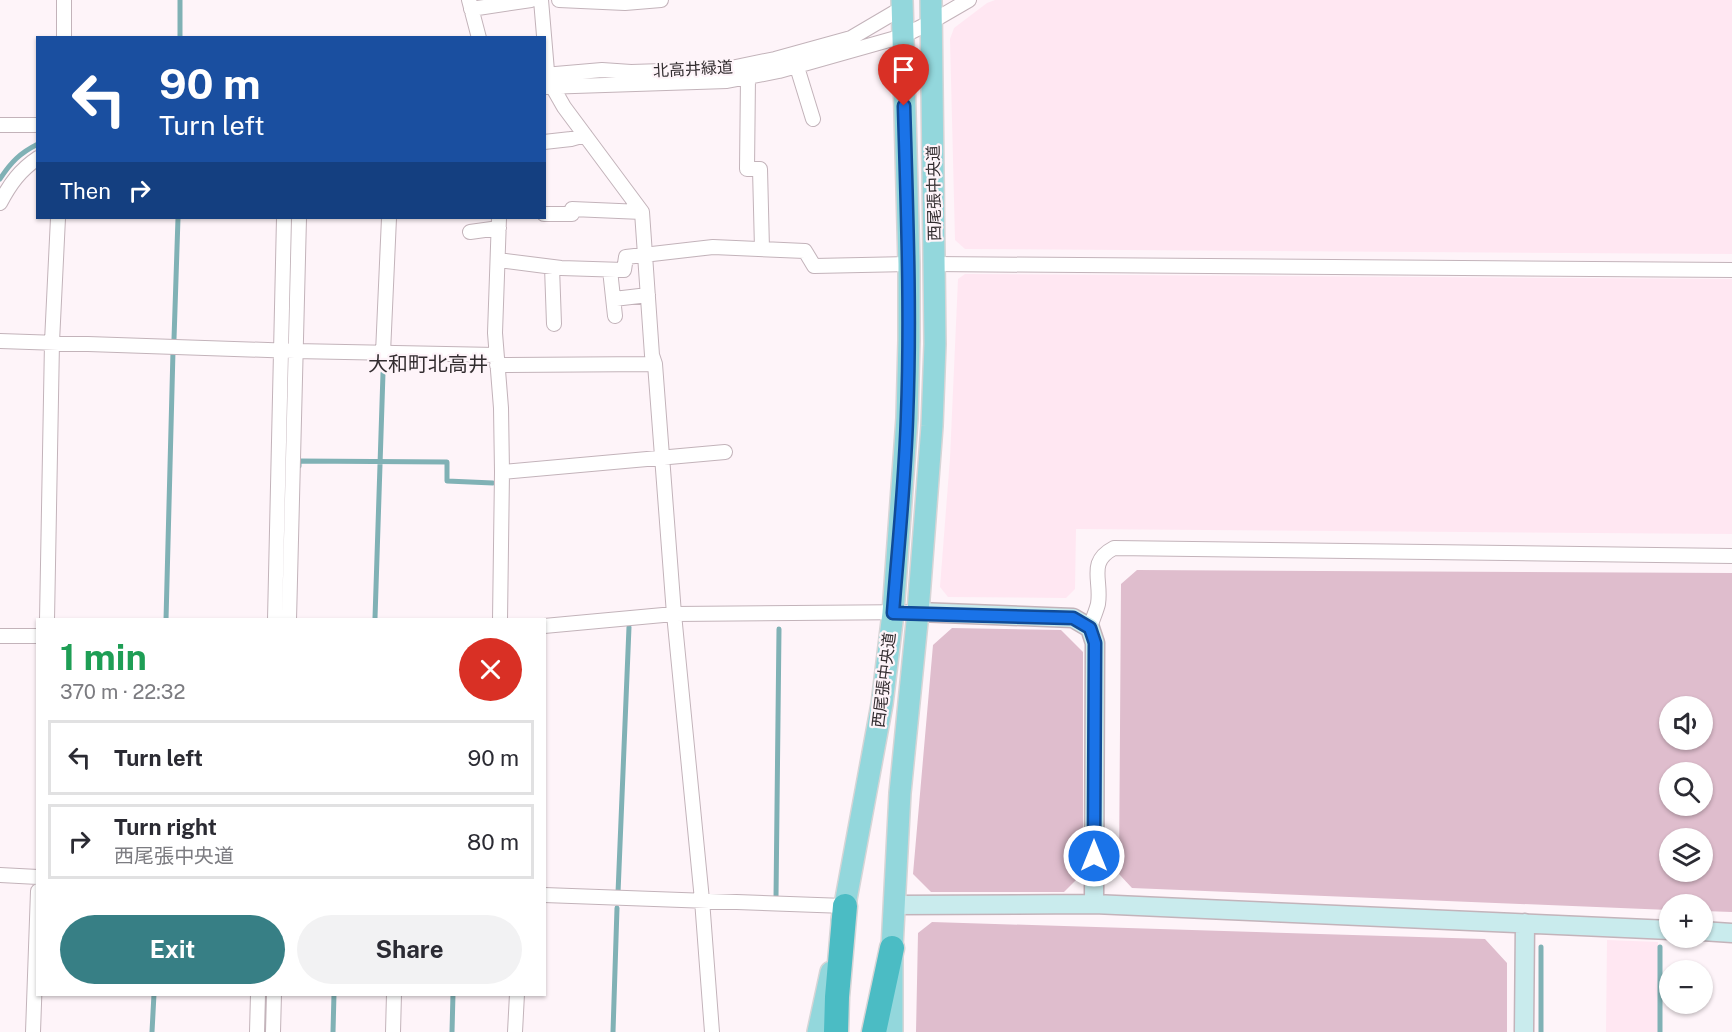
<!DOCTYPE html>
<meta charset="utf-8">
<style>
:root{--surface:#fff;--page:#f2f2f3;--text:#2b2b33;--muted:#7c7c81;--line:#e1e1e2;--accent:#377f85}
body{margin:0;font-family:"Public Sans","Noto Sans JP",sans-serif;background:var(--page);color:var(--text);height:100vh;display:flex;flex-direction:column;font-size:22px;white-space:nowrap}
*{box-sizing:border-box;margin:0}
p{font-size:20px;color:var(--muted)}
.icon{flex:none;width:33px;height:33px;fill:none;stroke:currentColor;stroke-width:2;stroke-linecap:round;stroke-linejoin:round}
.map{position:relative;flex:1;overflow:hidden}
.sheet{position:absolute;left:36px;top:618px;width:510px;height:378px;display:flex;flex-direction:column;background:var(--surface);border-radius:0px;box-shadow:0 2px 4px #0004}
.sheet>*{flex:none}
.top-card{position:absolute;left:36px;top:36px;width:510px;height:183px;border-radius:0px;box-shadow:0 2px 4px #0004;background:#1a4fa0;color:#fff;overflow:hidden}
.tools{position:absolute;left:1659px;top:696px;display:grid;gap:12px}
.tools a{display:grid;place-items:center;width:54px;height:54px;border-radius:50%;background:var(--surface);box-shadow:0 2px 4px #0004;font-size:30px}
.pin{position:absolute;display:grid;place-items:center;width:51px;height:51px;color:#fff;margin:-62px -26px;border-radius:50% 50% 50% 0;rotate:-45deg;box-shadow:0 0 6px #0007}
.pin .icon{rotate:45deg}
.me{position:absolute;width:66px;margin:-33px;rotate:0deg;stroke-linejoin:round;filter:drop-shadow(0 0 4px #0008)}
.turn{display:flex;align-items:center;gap:21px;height:126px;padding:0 24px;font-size:27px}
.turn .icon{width:78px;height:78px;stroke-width:2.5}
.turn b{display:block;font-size:42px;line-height:51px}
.then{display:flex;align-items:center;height:57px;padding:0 24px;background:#0003;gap:12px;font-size:22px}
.round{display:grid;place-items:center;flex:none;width:63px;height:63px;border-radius:32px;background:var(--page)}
.head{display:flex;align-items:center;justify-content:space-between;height:102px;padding:0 24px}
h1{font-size:36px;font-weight:700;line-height:45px;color:#1e9e55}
.cta{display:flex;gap:12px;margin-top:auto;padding:12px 24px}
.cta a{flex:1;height:69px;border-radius:36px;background:var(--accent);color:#fff;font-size:24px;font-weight:700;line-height:69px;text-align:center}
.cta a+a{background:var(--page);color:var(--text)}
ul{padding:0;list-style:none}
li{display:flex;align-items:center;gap:18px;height:75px;margin:0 12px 9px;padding:0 12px;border:3px solid var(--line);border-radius:0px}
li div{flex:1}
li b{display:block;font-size:22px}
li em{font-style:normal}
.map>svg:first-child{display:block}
</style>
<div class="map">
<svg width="1732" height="1032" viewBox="0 0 1732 1032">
<rect width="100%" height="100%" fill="#fef4f9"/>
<!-- built -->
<path fill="#ffe7f2" d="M 995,0 L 1732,0 L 1732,254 L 965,249 L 955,240 L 950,39 L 954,28 L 987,3 Z
M 965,274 L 1732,279 L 1732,534 L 1076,529 L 1075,589 L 1066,598 L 948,597 L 940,587 L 950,458 L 958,279 Z
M 1607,940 L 1658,942 L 1658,1032 L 1606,1032 Z"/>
<!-- green -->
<path fill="#dfbdcd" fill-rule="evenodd" d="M 1137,570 L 1732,573 L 1732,912 L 1703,911 L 1702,904 L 1670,904 L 1669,910 L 1132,888 L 1119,874 L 1121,584 ZM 1670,706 L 1702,706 L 1702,740 L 1670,740 ZM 1670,772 L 1702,772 L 1702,806 L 1670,806 ZM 1670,838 L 1702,838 L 1702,872 L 1670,872 Z
M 952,628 L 1061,630 L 1083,652 L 1083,873 L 1064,892 L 931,892 L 913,874 L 933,645 Z
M 932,922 L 1485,939 L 1507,963 L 1507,1032 L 916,1032 L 918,933 Z"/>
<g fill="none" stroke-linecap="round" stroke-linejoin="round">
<!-- stream -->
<path stroke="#80b1b5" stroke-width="5" d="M 180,38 L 180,0
M 0,179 C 11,162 20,153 38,144
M 289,281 L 291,218
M 174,339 L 178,218
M 299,466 L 299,461 L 447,462 L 447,481 L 493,483
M 375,618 L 383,373
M 166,620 L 173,351
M 618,893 L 629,627
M 776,898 L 779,629
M 1541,947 L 1541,1032
M 1660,947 L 1660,1032
M 152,1032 L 154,994
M 266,1032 L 267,994
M 333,1032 L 334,994
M 452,1032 L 453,994
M 613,1032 L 617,908"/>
<!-- street casing -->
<g stroke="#c3b3ba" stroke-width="16">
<path id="street" d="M 469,0 L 479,38
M 541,0 L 547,71 L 552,86 L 564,107 L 642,212 L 652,355 L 655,364 L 674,614 L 702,900 L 712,1032
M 559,0 L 625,3 L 661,0
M 471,9 L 531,0
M 64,38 L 64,0
M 797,67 L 813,119
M 544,75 L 602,70 L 631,72 L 726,69 L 775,59 L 851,38 L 902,8
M 748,77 L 747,169 L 760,169 L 762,249
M 544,87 L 727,81 L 779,71 L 903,36 L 931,22 L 969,0
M 0,125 L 38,125
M 544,142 L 571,139 L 585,135
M 0,203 C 10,184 20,170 38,158
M 544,214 L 572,214 L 572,209 L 642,212
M 499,218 L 495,333 L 501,408 L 502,472 L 500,620
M 470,232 L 499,228
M 498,260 L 561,268 L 624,270 L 626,257 L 713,247 L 805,251 L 814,266 L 909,264
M 934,264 L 1732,270
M 552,267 L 554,324
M 610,270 L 615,316
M 614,299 L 648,295
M 0,341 L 295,351 L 496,355
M 383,353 L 389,218
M 497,365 L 655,364
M 502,472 L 725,452
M 47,620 L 52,342 L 58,218
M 275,620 L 284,218
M 289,620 L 299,218
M 544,626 L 674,614 L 918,612
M 1090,628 C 1092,620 1096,612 1098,604 C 1102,580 1087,562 1114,548 L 1732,556
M 0,636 L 38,636
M 0,875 L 38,877
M 544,895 L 845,906
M 33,1032 L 38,891
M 257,1032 L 258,994
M 273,1032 L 274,994
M 393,1032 L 394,994
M 515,1032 L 517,994"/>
</g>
<!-- secondary casing -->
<g stroke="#c3b3ba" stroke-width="21">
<path id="secondary" d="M 918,612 L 1073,618 L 1090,628 L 1095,643 L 1094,904
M 894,905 L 1094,904 L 1670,930
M 1702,931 L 1732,933
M 1524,1032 L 1525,923"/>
</g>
<!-- primary casing -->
<g stroke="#d6d5d6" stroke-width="24">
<path id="primary" d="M 842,921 L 882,704 L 893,613 L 907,418 L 909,340 L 909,264 L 902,0
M 818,1032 L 831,972
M 892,1032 L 892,948 L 900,793 L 918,612 L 932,426 L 935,344 L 931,0"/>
</g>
<!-- highway casing -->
<g stroke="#d6d5d6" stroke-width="27">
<path id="highway" d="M 836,1032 L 837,997 L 845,906
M 874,1032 L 892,948"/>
</g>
<!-- street -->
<use href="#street" stroke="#fff" stroke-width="14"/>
<!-- secondary -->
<use href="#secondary" stroke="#c9ebed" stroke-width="18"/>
<!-- primary -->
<use href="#primary" stroke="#93d7dc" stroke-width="21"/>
<!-- highway -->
<use href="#highway" stroke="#4bbcc4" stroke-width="24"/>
</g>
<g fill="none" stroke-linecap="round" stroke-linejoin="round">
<!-- route casing -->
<g stroke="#114b97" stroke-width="15">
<path id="route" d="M 904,106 C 907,210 911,313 907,417 C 905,482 898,548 893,613 L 1073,618 L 1090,628 L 1095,643 L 1094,856"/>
</g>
<!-- route -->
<use href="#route" stroke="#1a73e8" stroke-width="10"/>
</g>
<g text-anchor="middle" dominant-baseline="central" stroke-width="4.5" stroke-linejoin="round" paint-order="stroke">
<!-- street labels -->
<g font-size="16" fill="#332d30" stroke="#fef4f9">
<text transform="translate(693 69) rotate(-3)">北高井緑道</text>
<text transform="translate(934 193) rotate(-91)">西尾張中央道</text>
<text transform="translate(884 680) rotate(-83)">西尾張中央道</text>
</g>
<!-- quarter labels -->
<g font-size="20" fill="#332d30" stroke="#fef4f9">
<text x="428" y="364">大和町北高井</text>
</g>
</g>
</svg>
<div class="tools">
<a><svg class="icon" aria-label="sound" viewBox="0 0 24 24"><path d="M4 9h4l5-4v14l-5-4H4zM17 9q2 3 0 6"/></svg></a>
<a><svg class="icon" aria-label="search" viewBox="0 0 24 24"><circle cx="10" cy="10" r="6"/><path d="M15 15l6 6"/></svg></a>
<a><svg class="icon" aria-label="layers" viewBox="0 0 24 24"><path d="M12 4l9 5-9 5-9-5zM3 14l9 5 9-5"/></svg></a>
<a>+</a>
<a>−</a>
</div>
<div class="pin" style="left:904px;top:106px;background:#d93025"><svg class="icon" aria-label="arrive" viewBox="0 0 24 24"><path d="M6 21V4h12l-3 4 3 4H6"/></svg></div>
<svg class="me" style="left:1094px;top:856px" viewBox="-20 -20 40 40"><circle r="17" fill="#1a73e8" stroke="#fff" stroke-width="3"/><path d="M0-11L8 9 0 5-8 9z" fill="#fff"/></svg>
<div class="top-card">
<div class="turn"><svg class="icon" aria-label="left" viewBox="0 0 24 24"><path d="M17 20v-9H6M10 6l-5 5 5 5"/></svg><div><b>90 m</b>Turn left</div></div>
<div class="then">Then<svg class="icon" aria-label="right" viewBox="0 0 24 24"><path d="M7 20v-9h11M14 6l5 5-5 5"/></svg></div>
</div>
<section class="sheet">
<div class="head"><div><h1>1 min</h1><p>370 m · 22:32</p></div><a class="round" style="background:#d93025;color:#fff"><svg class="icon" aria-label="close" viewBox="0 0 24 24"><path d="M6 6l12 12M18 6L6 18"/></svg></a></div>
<ul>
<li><svg class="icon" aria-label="left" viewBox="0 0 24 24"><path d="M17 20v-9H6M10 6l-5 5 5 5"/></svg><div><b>Turn left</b></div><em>90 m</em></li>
<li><svg class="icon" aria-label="right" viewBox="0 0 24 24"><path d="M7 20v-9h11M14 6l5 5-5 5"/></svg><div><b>Turn right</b><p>西尾張中央道</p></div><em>80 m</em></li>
</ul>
<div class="cta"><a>Exit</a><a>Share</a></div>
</section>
</div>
